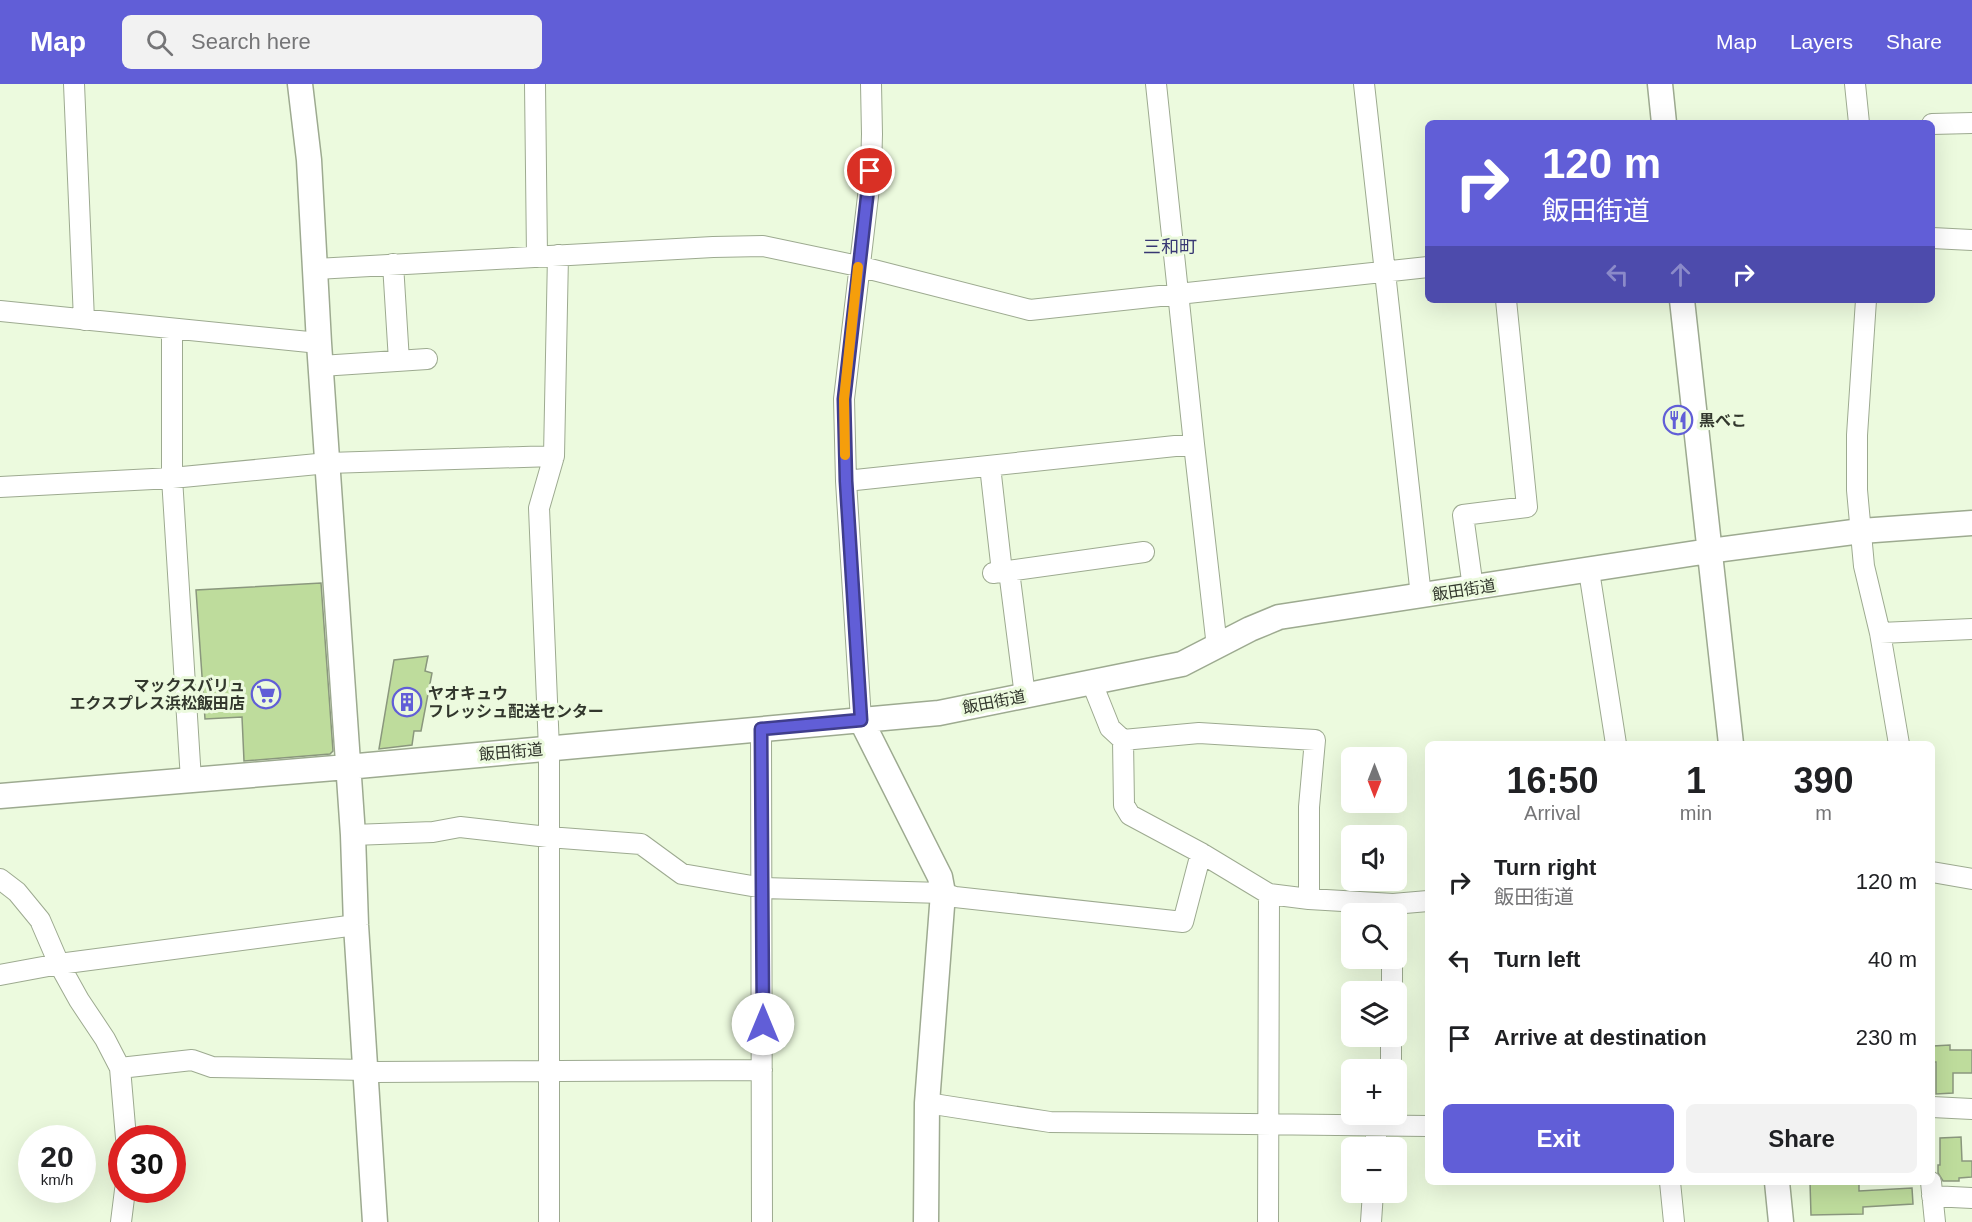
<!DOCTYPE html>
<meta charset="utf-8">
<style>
:root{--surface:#fff;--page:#f2f2f2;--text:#202124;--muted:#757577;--accent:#615ed7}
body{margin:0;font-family:Helvetica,"Noto Sans JP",sans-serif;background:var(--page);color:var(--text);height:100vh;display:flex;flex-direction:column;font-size:22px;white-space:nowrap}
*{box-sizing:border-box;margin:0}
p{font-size:20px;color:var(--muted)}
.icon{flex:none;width:33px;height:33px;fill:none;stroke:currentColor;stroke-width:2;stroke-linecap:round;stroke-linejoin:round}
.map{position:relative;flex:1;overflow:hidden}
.panel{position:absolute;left:1425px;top:657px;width:510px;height:444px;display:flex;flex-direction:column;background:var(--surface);border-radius:9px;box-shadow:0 6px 24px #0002}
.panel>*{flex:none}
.guide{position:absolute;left:1425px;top:36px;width:510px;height:183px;border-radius:9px;box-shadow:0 6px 24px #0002;background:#615ed7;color:#fff;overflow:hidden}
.needle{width:39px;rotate:180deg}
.fabs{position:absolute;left:1341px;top:663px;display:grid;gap:12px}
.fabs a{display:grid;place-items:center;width:66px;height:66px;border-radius:9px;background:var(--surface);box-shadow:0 6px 24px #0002;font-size:30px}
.speed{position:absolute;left:18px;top:1041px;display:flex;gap:12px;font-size:30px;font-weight:700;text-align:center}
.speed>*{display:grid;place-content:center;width:78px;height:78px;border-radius:50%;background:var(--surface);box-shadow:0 6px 24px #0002;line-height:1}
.speed small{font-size:15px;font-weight:400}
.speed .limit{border:9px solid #d22;background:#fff;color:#111}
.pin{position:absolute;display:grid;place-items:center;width:51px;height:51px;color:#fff;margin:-26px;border:3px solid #fff;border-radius:50%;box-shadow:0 2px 6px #0007}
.me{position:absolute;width:66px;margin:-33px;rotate:0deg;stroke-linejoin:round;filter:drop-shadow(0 0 4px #0008)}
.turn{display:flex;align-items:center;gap:21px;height:126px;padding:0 18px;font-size:27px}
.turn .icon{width:78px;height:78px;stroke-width:2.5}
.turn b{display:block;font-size:42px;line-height:51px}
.lanes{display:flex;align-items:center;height:57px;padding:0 18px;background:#0003;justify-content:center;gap:30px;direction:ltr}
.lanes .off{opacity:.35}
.eta{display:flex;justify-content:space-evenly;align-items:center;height:102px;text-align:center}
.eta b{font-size:36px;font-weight:600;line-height:42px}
.cta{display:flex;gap:12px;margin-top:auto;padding:12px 18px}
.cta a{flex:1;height:69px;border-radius:9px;background:var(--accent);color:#fff;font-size:24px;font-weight:600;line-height:69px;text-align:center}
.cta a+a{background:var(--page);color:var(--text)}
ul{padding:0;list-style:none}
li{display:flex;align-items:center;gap:18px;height:78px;padding:0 18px}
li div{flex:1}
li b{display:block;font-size:22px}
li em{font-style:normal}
header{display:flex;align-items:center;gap:36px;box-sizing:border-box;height:84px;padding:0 30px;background:var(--accent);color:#fff}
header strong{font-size:28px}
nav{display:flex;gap:33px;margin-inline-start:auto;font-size:21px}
.search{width:420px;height:54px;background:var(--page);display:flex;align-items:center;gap:15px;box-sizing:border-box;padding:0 21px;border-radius:9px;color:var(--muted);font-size:22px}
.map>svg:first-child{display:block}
</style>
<header>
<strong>Map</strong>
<div class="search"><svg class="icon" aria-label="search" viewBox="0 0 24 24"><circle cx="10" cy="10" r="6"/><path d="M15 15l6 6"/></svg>Search here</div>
<nav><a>Map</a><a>Layers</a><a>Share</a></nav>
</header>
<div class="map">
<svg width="1972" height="1138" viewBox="0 0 1972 1138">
<rect width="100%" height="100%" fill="#ecfade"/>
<!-- building -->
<path fill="#bedc9c" stroke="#8a977d" stroke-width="1.5" d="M 321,499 L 333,667 L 330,670 L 244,677 L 242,633 L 205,635 L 196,506 Z
M 428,572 L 425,587 L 432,589 L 421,647 L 414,647 L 412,661 L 379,665 L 394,576 Z
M 1950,961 L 1950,966 L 1972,966 L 1972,989 L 1953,989 L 1953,1009 L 1936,1010 L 1936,978 L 1933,978 L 1933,962 Z
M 1961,1053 L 1962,1077 L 1972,1077 L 1972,1093 L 1959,1094 L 1959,1097 L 1943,1097 L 1938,1089 L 1938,1081 L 1940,1081 L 1940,1054 Z
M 1810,1098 L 1859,1098 L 1859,1107 L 1912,1104 L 1913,1120 L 1863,1123 L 1863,1130 L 1811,1131 Z"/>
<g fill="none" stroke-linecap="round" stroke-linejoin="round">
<!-- minor casing -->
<g stroke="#9daa90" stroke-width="22">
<path id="minor" d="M 74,0 L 84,236
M 535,0 L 537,173
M 1156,0 L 1194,360 L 1217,563
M 1364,0 L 1421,512
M 1855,0 L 1859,39
M 1932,40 L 1972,39
M 1932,154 L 1972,156
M 393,180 L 399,277
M 316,185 L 713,163 L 763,162 L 858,182 L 1030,226 L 1428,183
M 1866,216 L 1857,351 L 1857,406 L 1864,482 L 1880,549 L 1899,660
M 0,227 L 319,259
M 172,245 L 172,394 L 191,696
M 321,282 L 427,275
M 990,382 L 1002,488
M 846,397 L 1194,360
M 0,403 L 172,394 L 328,379 L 554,372
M 1009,487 L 1025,612
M 1589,487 L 1616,660
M 993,489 L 1144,468
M 1473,504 L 1463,431 L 1527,423 L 1506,216
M 1880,549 L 1972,545
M 1092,599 L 1110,644 L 1123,656 L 1124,721 L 1130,731 L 1201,769 L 1269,810 L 1309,815 L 1393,820 L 1428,817
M 861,636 L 846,397 L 844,315 L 871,87 L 872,50 L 871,0
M 761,645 L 762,1138
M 1123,656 L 1199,649 L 1315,656 L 1309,723 L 1309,815
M 353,751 L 433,748 L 460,743 L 548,753 L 641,760 L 682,790 L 763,804 L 943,809 L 955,813 L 1183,838 L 1201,769
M 1932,788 L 1972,795
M 0,795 L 17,808 L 40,836 L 59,880 L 79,916 L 105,955 L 120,984 L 126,1054
M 0,891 L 59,880 L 356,841
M 1392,908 L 1392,874
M 120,984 L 192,976 L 212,983 L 366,986 L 375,988 L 762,986
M 1391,986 L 1391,952
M 927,1019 L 1050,1038 L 1428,1042
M 1932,1023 L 1972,1025
M 1375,1064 L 1377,1042
M 1670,1098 L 1674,1138
M 1931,1098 L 1935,1138
M 1932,1112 L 1972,1114
M 121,1138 L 125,1106
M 549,1138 L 549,665 L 539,424 L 554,372 L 558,171
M 1268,1138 L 1269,810
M 1371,1138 L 1373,1108"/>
</g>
<!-- tertiary casing -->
<g stroke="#9daa90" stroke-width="27">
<path id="tertiary" d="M 300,0 L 309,76 L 319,259 L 353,751 L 356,841 L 375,1138
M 1660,0 L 1664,39
M 1682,216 L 1731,660
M 861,636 L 940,793 L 943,809 L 927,1019 L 926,1138
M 0,712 L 347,683 L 939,629 L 1182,580 L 1250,545 L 1279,533 L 1709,467 L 1861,447 L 1972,439
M 1777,1098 L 1781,1138"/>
</g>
<!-- minor -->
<use href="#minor" stroke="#fff" stroke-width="20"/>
<!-- tertiary -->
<use href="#tertiary" stroke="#fff" stroke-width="24"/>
</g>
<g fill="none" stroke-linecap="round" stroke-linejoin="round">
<!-- route casing -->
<g stroke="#3f3d8c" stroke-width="15">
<path id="route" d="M 763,940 L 761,645 L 861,636 L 846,397 L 844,315 L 870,87"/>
</g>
<!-- route -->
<use href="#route" stroke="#615ed7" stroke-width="10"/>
<!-- slow -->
<path stroke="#f59e0b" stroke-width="10" d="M 845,371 L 844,315 L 858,183"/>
</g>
<!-- icons -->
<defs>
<g id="restaurant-ring" transform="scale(1.5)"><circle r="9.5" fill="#ecfade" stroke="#615ed7" stroke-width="1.5"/><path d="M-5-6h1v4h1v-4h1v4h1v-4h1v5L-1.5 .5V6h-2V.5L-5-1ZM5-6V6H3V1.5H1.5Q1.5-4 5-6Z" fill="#615ed7"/></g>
<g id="supermarket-ring" transform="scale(1.5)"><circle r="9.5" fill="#ecfade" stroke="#615ed7" stroke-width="1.5"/><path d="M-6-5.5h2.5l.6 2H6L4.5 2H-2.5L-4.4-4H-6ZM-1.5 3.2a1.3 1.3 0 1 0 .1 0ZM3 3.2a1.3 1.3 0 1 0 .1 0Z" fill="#615ed7"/></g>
<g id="building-ring" transform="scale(1.5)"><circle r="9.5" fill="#ecfade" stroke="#615ed7" stroke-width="1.5"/><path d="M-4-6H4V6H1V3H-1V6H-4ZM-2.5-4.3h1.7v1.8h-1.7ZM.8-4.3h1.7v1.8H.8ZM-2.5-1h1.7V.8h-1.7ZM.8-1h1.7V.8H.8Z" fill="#615ed7"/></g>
</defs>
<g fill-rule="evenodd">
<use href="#restaurant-ring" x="1678" y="336"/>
<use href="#supermarket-ring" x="266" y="610"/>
<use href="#building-ring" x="407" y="618"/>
</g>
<g text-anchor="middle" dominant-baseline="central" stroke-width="6" stroke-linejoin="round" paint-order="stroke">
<!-- poi labels -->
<g font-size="16" font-weight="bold" fill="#32372d" stroke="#ecfade" text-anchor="start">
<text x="1699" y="336">黒べこ</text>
<text x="245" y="601" text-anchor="end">マックスバリュ<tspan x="245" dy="18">エクスプレス浜松飯田店</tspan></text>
<text x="428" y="609">ヤオキュウ<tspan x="428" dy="18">フレッシュ配送センター</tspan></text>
</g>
<!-- street labels -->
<g font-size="16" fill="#32372d" stroke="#ecfade">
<text transform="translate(1464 506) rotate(-9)">飯田街道</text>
<text transform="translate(994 618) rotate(-11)">飯田街道</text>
<text transform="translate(511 668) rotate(-5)">飯田街道</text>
</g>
<!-- neighbourhood labels -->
<g font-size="18" fill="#373773" stroke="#ecfade">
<text x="1170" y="163">三和町</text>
</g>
</g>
</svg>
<div class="fabs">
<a><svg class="needle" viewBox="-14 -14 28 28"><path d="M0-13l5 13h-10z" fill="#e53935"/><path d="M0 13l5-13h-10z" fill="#757577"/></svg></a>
<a><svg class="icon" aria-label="sound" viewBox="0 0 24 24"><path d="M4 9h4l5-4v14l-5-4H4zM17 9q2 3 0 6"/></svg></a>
<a><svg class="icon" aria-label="search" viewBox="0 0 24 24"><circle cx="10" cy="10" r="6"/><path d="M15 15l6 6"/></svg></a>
<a><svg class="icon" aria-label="layers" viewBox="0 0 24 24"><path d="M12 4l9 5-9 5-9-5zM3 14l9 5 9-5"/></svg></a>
<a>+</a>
<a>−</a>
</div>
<div class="speed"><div>20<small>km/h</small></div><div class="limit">30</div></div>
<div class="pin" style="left:870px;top:87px;background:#d93025"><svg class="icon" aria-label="arrive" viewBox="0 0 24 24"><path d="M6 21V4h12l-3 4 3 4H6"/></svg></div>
<svg class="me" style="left:763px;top:940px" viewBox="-20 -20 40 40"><circle r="19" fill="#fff"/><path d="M0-13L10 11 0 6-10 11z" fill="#615ed7"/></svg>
<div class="guide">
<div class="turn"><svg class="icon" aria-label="right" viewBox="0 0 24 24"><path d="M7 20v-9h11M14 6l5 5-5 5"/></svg><div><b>120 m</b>飯田街道</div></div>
<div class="lanes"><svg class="icon off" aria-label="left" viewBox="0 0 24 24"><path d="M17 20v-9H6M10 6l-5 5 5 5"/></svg><svg class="icon off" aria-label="ahead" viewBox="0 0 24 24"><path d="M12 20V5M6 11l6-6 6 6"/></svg><svg class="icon" aria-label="right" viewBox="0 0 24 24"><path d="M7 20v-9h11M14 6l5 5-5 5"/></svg></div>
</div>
<section class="panel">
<div class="eta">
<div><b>16:50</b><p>Arrival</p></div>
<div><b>1</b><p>min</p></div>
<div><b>390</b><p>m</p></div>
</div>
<ul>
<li><svg class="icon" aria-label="right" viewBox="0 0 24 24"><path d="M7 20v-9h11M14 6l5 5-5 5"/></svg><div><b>Turn right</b><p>飯田街道</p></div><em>120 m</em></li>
<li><svg class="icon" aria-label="left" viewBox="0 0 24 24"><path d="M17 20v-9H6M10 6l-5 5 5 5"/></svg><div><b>Turn left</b></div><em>40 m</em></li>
<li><svg class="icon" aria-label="arrive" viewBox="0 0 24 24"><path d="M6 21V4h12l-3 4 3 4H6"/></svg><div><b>Arrive at destination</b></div><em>230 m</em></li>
</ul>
<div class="cta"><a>Exit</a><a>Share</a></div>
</section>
</div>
